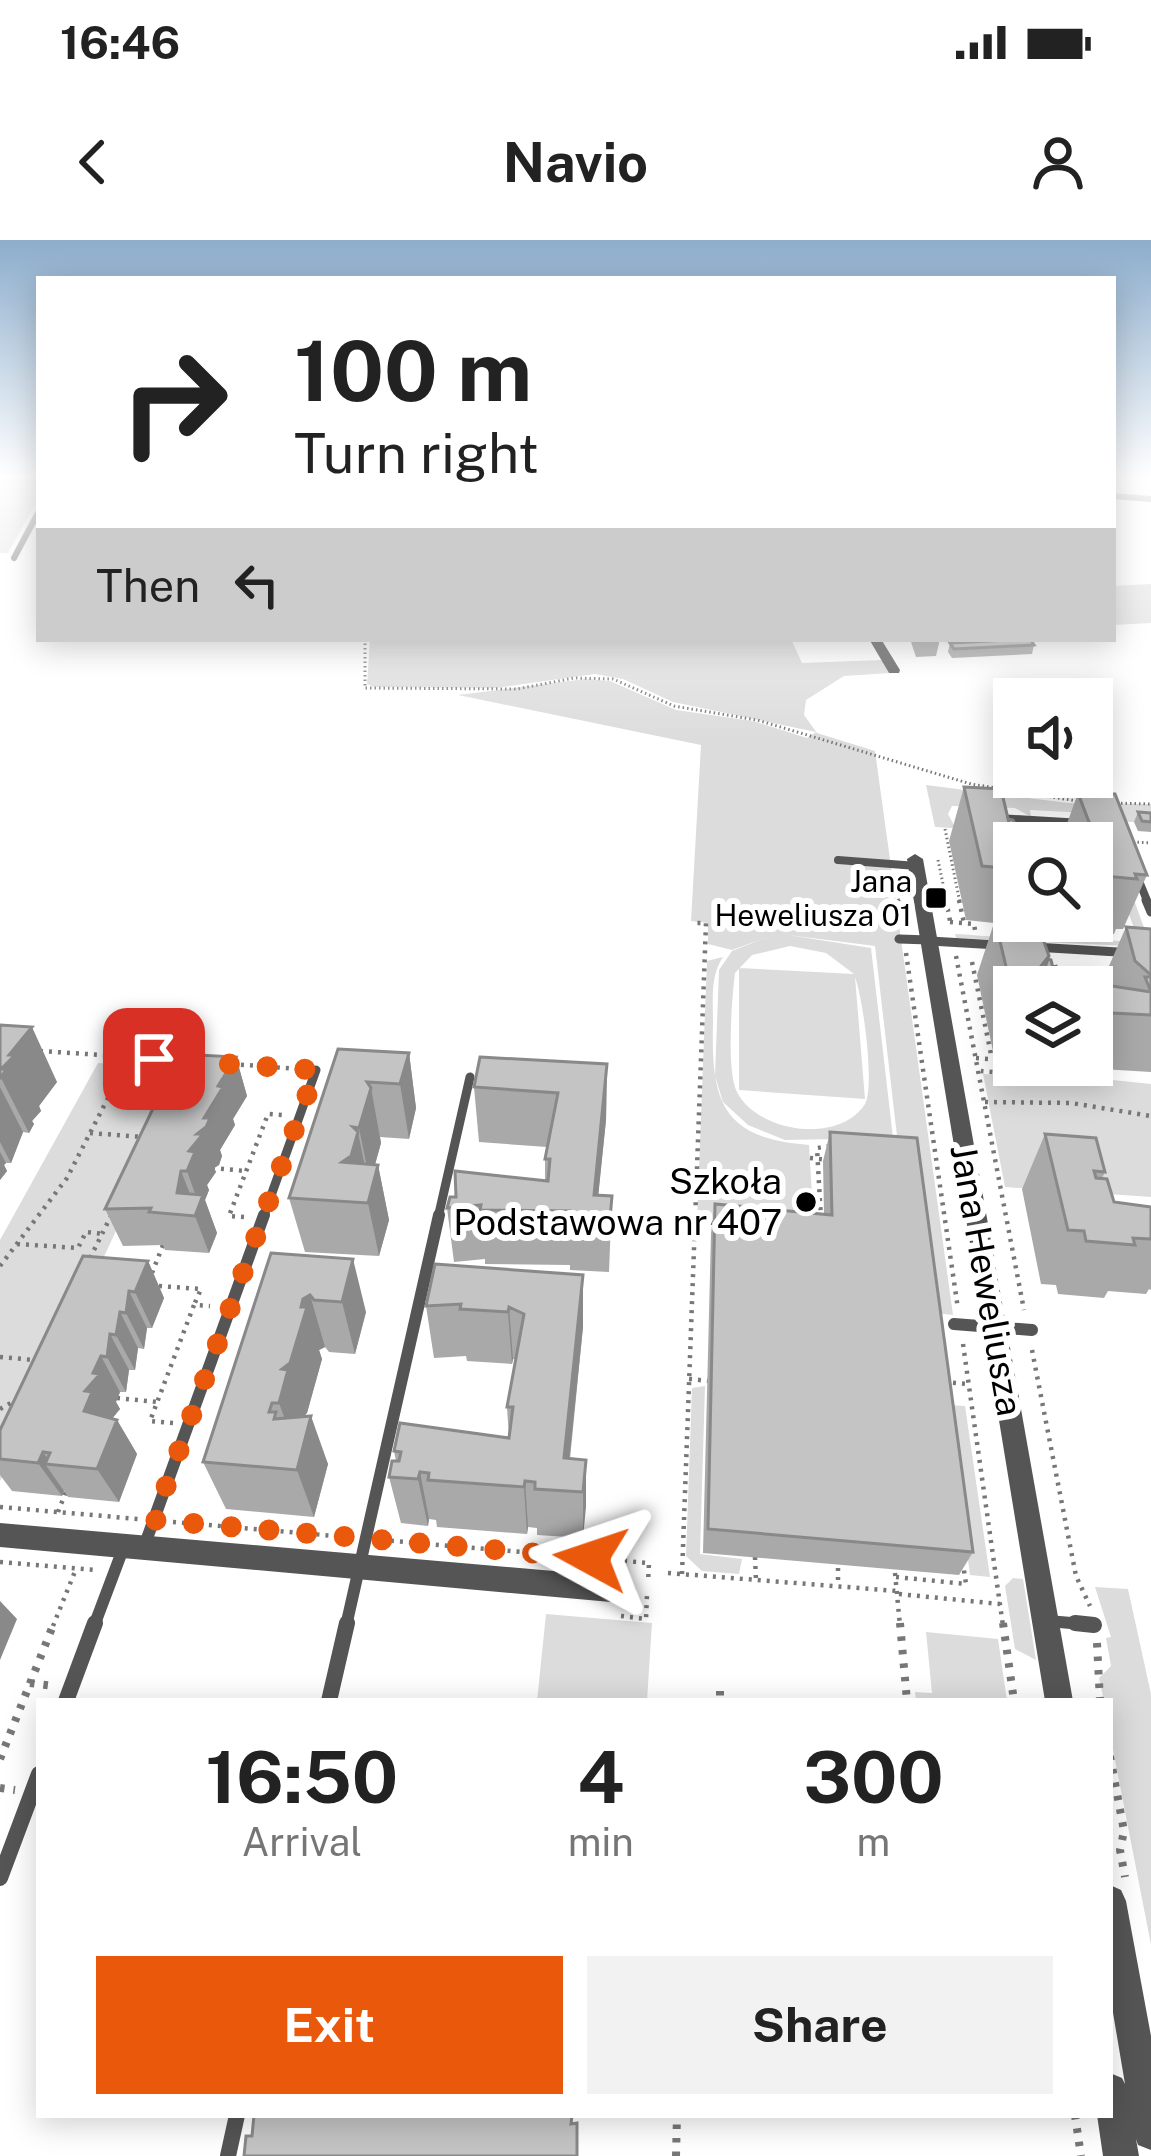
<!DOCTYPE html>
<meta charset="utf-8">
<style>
:root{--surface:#fff;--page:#f2f2f2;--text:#222;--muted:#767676;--accent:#ea580c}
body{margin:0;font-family:"Public Sans",sans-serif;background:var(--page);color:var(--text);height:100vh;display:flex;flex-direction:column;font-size:45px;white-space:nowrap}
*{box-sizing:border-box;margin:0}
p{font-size:39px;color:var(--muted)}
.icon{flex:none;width:66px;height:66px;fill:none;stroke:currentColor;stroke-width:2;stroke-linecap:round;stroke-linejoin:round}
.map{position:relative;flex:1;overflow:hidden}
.panel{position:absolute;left:36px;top:1458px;width:1077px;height:420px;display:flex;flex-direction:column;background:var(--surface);border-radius:0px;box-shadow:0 6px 30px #0003}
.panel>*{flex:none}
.guide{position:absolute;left:36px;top:36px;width:1080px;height:366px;border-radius:0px;box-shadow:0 6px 30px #0003;background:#fff;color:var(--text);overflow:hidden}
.fabs{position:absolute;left:993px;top:438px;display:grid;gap:24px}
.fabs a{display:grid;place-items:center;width:120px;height:120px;border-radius:0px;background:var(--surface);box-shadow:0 6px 30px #0003;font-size:60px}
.pin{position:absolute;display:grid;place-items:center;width:102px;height:102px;color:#fff;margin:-51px;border-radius:24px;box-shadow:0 6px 18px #0006}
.me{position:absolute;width:132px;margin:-66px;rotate:275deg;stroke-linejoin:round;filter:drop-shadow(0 0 9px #0008)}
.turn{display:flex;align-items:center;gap:42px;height:252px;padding:0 60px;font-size:54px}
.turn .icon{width:156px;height:156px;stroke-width:2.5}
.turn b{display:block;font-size:84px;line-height:102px}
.then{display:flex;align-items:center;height:114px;padding:0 60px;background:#0003;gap:24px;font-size:45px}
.eta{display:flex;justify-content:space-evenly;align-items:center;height:204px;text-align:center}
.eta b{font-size:72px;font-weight:700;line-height:84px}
.button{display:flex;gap:24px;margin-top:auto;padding:24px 60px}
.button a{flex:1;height:138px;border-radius:0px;background:var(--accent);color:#fff;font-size:48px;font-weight:700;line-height:138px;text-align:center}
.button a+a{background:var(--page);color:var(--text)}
.status{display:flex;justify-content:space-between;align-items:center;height:84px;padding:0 60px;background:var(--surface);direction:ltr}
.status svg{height:33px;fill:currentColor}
header{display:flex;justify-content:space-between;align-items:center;height:156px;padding:0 60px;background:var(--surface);font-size:54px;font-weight:700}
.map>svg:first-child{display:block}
</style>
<div class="status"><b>16:46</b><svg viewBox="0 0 49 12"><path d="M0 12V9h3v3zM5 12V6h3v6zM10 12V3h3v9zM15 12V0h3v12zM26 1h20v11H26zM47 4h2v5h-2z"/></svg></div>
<header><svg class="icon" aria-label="back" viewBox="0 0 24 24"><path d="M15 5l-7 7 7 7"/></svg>Navio<svg class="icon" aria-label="person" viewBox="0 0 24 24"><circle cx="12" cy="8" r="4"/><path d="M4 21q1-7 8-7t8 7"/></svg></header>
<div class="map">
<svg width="1151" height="1916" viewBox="0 0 1151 1916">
<rect width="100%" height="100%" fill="#fff"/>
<!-- green -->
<path fill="#dcdcdc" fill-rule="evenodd" d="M 0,234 L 39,234 L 39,257 L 8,313 L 0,313 Z
M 1151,344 L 1151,383 L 1113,385 L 1113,346 Z
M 370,399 L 791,399 L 802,423 L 882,420 L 889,433 L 844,436 L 806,460 L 804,475 L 817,493 L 875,511 L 953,1075 L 935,1073 L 897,896 L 875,706 L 788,695 L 871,708 L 893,898 L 785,900 L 748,885 L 723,862 L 715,836 L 719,730 L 732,711 L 770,696 L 732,710 L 708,704 L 708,683 L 691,681 L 701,505 L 458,455 L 585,439 L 610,441 L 676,470 L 753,481 L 807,498 L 816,492 L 673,462 L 623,439 L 595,434 L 496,448 L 374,447 L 367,444 ZM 790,706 L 826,713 L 854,734 L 739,728 L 739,850 L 865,859 L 855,737 C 863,758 875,846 865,864 C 839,905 757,892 737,852 C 726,830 732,758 735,733 L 752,715 Z
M 926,545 L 1068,563 L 1151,564 L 1151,583 L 1094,580 L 1087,573 L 1030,570 L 1031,577 L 1015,568 L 952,566 L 948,574 L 955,587 L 989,590 L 935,587 Z
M 1018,585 L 1097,589 L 1101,601 L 1113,602 L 1151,707 L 956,698 L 955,694 C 981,695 1011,700 1035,696 L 1034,690 L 1043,690 L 1045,697 L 1139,702 L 1103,602 L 1024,603 Z
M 723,717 C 710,736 713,761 713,783 C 711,860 721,899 809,905 L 814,988 L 697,980 L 707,721 Z
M 98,823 L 191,829 L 0,1241 L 0,1000 Z
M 1071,828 L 1081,829 L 1084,837 L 1151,844 L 1151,957 L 1005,947 L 983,834 L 1073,839 Z
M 705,1146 L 700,1314 L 742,1319 L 739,1334 L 702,1331 L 686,1316 L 692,1148 Z
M 948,1165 L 965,1166 L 990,1337 L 970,1335 Z
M 1013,1338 L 1023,1339 L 1036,1420 L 1015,1409 L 1005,1346 Z
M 1095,1347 L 1128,1349 L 1151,1454 L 1151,1705 L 1110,1494 L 1110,1461 L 1104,1461 L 1099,1438 L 1111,1426 L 1106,1398 L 1111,1397 Z
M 546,1374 L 652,1383 L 647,1461 L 537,1461 Z
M 926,1392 L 998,1399 L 1007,1461 L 916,1461 L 915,1452 L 932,1453 Z"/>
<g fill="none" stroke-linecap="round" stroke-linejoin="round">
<!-- path-far2 -->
<path stroke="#777" stroke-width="3" stroke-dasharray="1.5 3" stroke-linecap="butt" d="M 365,399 L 365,448 L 517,449 L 574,438 L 613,439 L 674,466 L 757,480 L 971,544 L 1077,561
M 1112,563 L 1151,564
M 945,589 L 960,663
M 1133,602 L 1151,603
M 938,620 L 947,663
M 895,641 L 899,663"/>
<!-- path-far1 -->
<path stroke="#777" stroke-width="4.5" stroke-dasharray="3 6" stroke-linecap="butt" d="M 898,660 L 902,683
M 946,660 L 951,686
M 959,660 L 964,683
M 950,682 L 974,684 L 975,690
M 906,713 L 958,1069
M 956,716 L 1024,1070
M 972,722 L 992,819
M 1055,725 L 1061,747
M 40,811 L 179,820
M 976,818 L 1003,820 L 1006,833 L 981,831
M 232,824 L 298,829
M 1005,827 L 1039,829
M 985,862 L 1071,863 L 1151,876
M 90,893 L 143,897
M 810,918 L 828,920
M 212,928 L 246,931
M 244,977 L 229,976 L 268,874 L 283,875
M 821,979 L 817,908 L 829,906
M 684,981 L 714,983
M 17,1004 L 78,1008 L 86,992 L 104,994
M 90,1018 L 112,974
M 0,1026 L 67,938 L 129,817 L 151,835 L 161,853
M 152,1033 L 163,1005
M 159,1046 L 201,1049 L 194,1065
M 963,1104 L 1003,1386
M 1032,1110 L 1076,1336 L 1090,1366
M 0,1117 L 34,1120
M 689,1139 L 710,1141
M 944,1142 L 968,1144
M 117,1158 L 157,1162
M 0,1169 L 16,1160
M 173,1183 L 150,1181 L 194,1065 L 210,1066
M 0,1267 L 138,1279
M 58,1272 L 67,1249
M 173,1282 L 347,1297
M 382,1300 L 649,1323 L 648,1343
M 755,1317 L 756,1340
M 0,1322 L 96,1330
M 838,1328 L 838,1346
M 668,1333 L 897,1351
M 895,1333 L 900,1386
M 682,1334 L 706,683 L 697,683
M 896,1337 L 966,1344 L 963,1324
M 899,1354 L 1000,1364
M 621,1376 L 646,1379 L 647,1355
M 53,1386 L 76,1329"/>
<!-- path -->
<path stroke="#777" stroke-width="8" stroke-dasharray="4.5 9" stroke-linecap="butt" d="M 900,1383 L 907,1461
M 1003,1383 L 1014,1461
M 1097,1403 L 1100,1461
M 30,1443 L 54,1446
M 720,1451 L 720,1461
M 1110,1516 L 1124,1591 L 1120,1610 L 1125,1637
M 0,1519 L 54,1383
M 0,1548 L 15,1550
M 1075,1875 L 1081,1916
M 676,1916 L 677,1875"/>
<!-- lane-far4 -->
<path stroke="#555" stroke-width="6" d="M 14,318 L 39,271"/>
<!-- lane-far3 -->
<path stroke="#555" stroke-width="8" d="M 998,578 L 1082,583
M 838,620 L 917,626
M 1137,636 L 1148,663"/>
<!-- lane-far2 -->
<path stroke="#555" stroke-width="9" d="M 1146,660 L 1151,672
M 899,699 L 929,700
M 930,701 L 998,705
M 1034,707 L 1151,714
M 263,978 L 316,830
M 438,978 L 470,837"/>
<!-- lane-far1 -->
<path stroke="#555" stroke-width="12" d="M 954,1084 L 1032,1090
M 145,1304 L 264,975
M 1048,1381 L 1094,1385
M 94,1386 L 123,1309
M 346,1386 L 439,975"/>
<!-- lane -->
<path stroke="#555" stroke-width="16" d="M 1075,1383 L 1094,1385
M 66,1461 L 95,1383
M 329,1461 L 347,1383
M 0,1638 L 39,1534
M 228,1916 L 237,1875"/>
<!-- street -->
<path fill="#555" fill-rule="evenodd" d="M 1113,253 L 1151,256 L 1151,262 L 1113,259 Z
M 869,399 L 881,399 L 900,430 L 899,433 L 889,433 Z
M 915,614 L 923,619 L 1073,1461 L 1045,1461 L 907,619 Z
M 0,1283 L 622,1337 L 632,1341 L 636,1350 L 632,1359 L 622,1363 L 0,1307 Z
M 1110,1645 L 1121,1650 L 1126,1661 L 1151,1796 L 1151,1910 L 1138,1905 L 1136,1899 L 1139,1916 L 1103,1916 L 1097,1875 L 1110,1875 L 1110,1833 L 1122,1838 L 1125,1844 L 1110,1755 Z"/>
</g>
<!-- wall -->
<path fill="#a9a9a9" d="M 815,399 L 845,399 L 845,401 L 817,402 Z
M 910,399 L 940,399 L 936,416 L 916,417 Z
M 950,403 L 1034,405 L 1032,414 L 952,418 L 948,412 Z
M 964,547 L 1014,603 L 1014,681 L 1092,681 L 1092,603 L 1060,603 L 1078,553 L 1147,635 L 1123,689 L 1116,689 L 1114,694 L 1039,687 L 1048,719 L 1056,740 L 1054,746 L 1103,745 L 1102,742 L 1126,687 L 1151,689 L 1151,832 L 1036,825 L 1092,825 L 1092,747 L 1014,747 L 1014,824 L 1008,823 L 1006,817 L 994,816 L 977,735 L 994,683 L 966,680 L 949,601 Z
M 1138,572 L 1151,573 L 1151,592 L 1138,591 L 1134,582 Z
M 0,785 L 57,842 L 39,866 L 41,871 L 32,881 L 34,884 L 29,893 L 23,892 L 11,923 L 6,923 L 4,925 L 7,931 L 0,940 Z
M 338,809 L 409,813 L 416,868 L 409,899 L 380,897 L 381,903 L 375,925 L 378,925 L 389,980 L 379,1016 L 305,1012 L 289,958 Z
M 236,817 L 247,856 L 233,879 L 235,885 L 220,910 L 222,916 L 219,925 L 214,928 L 216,932 L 207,945 L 209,950 L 205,960 L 217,993 L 209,1013 L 165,1010 L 163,1005 L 123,1006 L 105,969 Z
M 607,824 L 606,880 L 598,955 L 612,956 L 609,1032 L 570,1030 L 570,1025 L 485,1024 L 485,1019 L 454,1022 L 447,968 L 456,957 L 545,940 L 545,919 L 547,907 L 479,902 L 474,847 Z
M 830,892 L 973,1312 L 959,1335 L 703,1313 L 711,993 L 715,964 L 824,974 L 823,921 Z
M 1045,894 L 1105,932 L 1102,938 L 1114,962 L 1151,967 L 1151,1050 L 1149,1049 L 1146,1054 L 1108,1051 L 1104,1058 L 1058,1054 L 1056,1045 L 1041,1044 L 1022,949 Z
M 271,1013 L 366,1072 L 355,1114 L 329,1112 L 325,1107 L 319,1110 L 322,1119 L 307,1173 L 304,1176 L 328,1224 L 314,1277 L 226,1269 L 203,1222 Z
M 148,1021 L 164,1058 L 152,1088 L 147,1088 L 144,1109 L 138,1108 L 135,1130 L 129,1130 L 126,1152 L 120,1152 L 116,1162 L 120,1169 L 112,1179 L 117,1180 L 137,1214 L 119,1262 L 68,1257 L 64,1251 L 62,1256 L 12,1251 L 0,1235 L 0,1190 Z
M 435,1024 L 583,1087 L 570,1219 L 586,1220 L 583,1298 L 537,1295 L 537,1288 L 528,1287 L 527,1294 L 437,1287 L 436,1280 L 429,1279 L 428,1286 L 401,1283 L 389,1237 L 396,1221 L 394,1211 L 509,1198 L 507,1167 L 516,1120 L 513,1119 L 512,1124 L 467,1121 L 466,1116 L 434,1118 L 426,1066 Z"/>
<!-- shaded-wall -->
<path fill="#898989" d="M 32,787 L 57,842 L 39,866 L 41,871 L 32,881 L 34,884 L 29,893 L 1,838 L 1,829 L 9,815 Z
M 409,813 L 416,868 L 409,899 L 400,844 Z
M 236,817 L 247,856 L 233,879 L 235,885 L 220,910 L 222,916 L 219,925 L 214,928 L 216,932 L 207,945 L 209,950 L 205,960 L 217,993 L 209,1013 L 195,976 L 199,965 L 187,931 L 189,911 L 218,846 Z
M 607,824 L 606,880 L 596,978 L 594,955 Z
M 0,847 L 23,892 L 11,923 L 0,902 Z
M 371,848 L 381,903 L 370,942 L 359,888 Z
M 358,892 L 369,947 L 342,922 Z
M 0,912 L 6,923 L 4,925 L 7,931 L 0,940 Z
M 378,925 L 389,980 L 379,1016 L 368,963 Z
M 181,931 L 196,969 L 177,953 Z
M 353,1019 L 366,1072 L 355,1114 L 342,1062 Z
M 148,1021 L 164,1058 L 152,1088 L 135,1052 Z
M 583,1035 L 583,1087 L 566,1251 L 564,1218 Z
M 129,1051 L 147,1088 L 144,1109 L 126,1073 Z
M 310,1055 L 325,1107 L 319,1110 L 322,1119 L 307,1173 L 304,1176 L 297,1212 L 279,1163 L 282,1129 L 303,1059 Z
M 509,1067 L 513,1119 L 512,1124 L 508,1072 Z
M 120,1072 L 138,1108 L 135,1130 L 116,1095 Z
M 110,1094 L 129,1130 L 126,1152 L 107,1117 Z
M 101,1116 L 120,1152 L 116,1162 L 120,1169 L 109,1182 L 84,1171 L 85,1151 Z
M 311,1176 L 328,1224 L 314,1277 L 297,1230 Z
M 117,1180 L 137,1214 L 119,1262 L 97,1229 Z
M 43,1212 L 52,1225 L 45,1224 L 64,1251 L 62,1256 L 38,1223 Z
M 586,1220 L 586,1267 L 583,1298 L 583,1252 Z
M 420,1232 L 429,1279 L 428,1286 L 418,1239 Z
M 525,1241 L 528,1287 L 527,1294 L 524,1247 Z
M 0,1361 L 17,1379 L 0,1420 Z"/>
<!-- building -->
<path fill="#c4c4c4" stroke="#898989" stroke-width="3" d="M 1030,399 L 1034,405 L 954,409 L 950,403 Z
M 964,547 L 1001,549 L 1014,604 L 1014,629 L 982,626 Z
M 1078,553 L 1115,554 L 1147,635 L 1135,634 L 1137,639 L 1092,635 L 1092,618 L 1103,619 Z
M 1138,572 L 1151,573 L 1151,582 L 1142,581 Z
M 1008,579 L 1013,580 L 1025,603 L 1014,604 Z
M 995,680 L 1037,682 L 1049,716 L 1041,726 L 1053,746 L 1105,745 L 1151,752 L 1145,737 L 1151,737 L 1151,775 L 1092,772 L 1092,747 L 1014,747 L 1014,760 Z
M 1126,687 L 1151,689 L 1151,735 L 1135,721 Z
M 1048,719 L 1051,720 L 1056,740 L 1049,739 L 1044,730 Z
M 0,785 L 32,787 L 9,815 L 15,815 L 1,829 L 6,829 L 1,838 L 0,838 Z
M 338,809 L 409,813 L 400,844 L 367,842 L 371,848 L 359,888 L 353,887 L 358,892 L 351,916 L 342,922 L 378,925 L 368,963 L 289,958 Z
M 179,814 L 236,817 L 218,846 L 223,847 L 204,878 L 210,878 L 206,887 L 197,894 L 203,894 L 189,911 L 195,912 L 187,931 L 181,931 L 177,953 L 203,955 L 195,976 L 149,972 L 151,968 L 105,969 Z
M 480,817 L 607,824 L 594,955 L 612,956 L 610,979 L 570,976 L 570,971 L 480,970 L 481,965 L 447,968 L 450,957 L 456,957 L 455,931 L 548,941 L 550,919 L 545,919 L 558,853 L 474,847 Z
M 830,892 L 917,898 L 973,1312 L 708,1289 L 715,964 L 832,975 Z
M 1045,894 L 1096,898 L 1105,932 L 1094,931 L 1096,938 L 1107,939 L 1114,962 L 1151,967 L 1151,999 L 1133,998 L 1135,1005 L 1086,1001 L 1084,991 L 1068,990 Z
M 271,1013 L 353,1019 L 342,1062 L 314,1060 L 310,1055 L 303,1059 L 301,1067 L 307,1067 L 290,1123 L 282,1129 L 288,1130 L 279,1163 L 272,1163 L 269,1172 L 276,1172 L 274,1179 L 311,1176 L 297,1230 L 203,1222 Z
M 83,1016 L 148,1021 L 135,1052 L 129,1051 L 126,1073 L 120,1072 L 116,1095 L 110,1094 L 107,1117 L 101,1116 L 93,1133 L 100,1134 L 85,1151 L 92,1152 L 84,1171 L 117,1180 L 97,1229 L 45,1224 L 50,1213 L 43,1212 L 38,1223 L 0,1219 L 0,1190 Z
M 435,1024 L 583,1035 L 564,1218 L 586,1220 L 583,1252 L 535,1249 L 535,1242 L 525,1241 L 524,1247 L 428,1240 L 429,1233 L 420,1232 L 418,1239 L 389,1237 L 392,1221 L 399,1221 L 401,1212 L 394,1211 L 400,1183 L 509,1198 L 513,1167 L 507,1167 L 524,1074 L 509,1067 L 508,1072 L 460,1069 L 461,1064 L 426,1066 Z
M 254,1875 L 572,1875 L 571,1884 L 577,1883 L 577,1916 L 244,1916 L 246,1896 L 252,1896 Z"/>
<!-- sky -->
<linearGradient id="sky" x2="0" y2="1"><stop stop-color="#8cadcc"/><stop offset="0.47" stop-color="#fff"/><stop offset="1" stop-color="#fff" stop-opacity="0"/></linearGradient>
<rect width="1151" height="502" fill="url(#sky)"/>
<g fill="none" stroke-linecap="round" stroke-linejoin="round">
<!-- route -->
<path stroke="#ea580c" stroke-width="21" stroke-dasharray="0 37.8" d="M 154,819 L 316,830 L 154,1280 L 591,1318"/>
</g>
<!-- markers -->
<g fill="#000" stroke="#fff" stroke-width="4.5">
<rect x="924" y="646" width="24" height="24" rx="6"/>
<circle cx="806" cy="962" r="12"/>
</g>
<g text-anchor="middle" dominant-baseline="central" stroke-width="12" stroke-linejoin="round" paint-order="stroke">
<!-- far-poi labels -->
<g font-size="30" fill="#000" stroke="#fff" text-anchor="end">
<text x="912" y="641">Jana<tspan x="912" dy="34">Heweliusza 01</tspan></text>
</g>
<!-- poi labels -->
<g font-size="36" fill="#000" stroke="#fff" text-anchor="end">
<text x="782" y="941">Szkoła<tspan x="782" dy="41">Podstawowa nr 407</tspan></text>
</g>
<!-- street labels -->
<g font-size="36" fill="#000" stroke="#fff">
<text transform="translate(987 1040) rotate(80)">Jana Heweliusza</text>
</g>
</g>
</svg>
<div class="fabs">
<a><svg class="icon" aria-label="sound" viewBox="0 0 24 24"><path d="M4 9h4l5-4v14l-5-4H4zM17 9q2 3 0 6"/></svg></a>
<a><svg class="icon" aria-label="search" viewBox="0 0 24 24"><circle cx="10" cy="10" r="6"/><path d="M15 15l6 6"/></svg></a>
<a><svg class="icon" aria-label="layers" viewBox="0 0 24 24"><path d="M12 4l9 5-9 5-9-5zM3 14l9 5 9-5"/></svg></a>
</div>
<div class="pin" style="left:154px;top:819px;background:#d93025"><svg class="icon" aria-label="arrive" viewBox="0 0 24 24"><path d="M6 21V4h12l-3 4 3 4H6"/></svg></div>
<svg class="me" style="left:591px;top:1318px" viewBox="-20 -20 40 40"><path d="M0-17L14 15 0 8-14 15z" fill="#ea580c" stroke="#fff" stroke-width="4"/></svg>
<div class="guide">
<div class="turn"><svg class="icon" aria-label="right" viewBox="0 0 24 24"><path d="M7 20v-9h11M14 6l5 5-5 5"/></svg><div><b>100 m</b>Turn right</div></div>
<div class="then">Then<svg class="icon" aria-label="left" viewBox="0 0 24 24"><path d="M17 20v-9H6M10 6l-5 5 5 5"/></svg></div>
</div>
<section class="panel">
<div class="eta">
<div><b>16:50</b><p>Arrival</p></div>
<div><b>4</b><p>min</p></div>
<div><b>300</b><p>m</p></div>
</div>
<div class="button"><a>Exit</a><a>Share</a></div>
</section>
</div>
